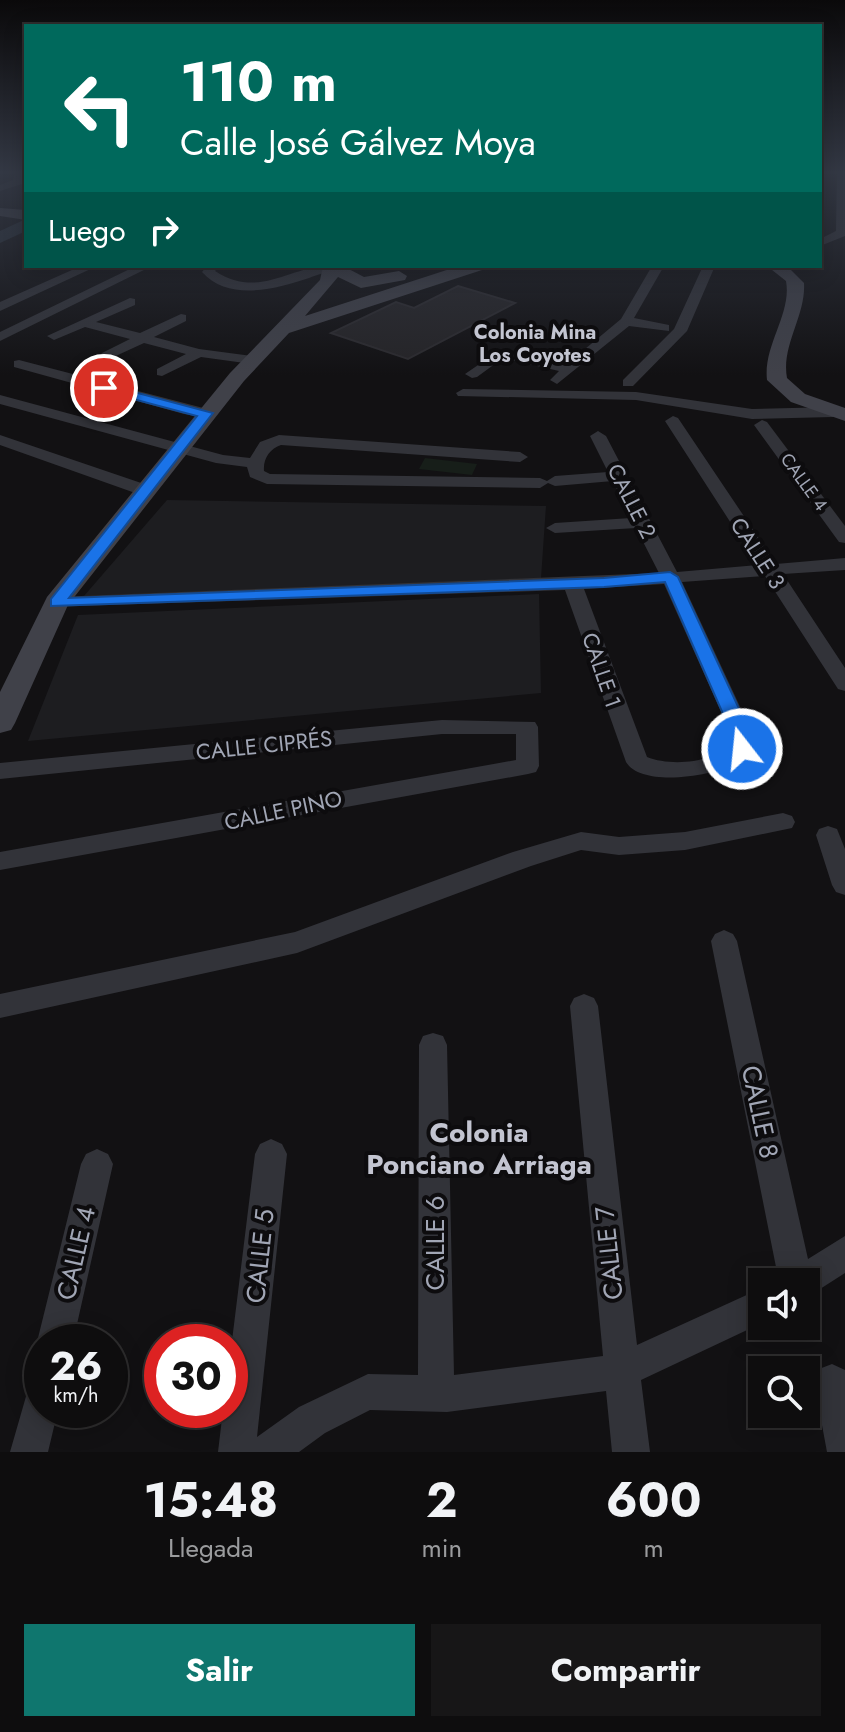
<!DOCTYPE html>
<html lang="es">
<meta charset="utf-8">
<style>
:root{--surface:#0e0d0e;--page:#171617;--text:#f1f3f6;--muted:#9b9c9e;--line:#2e2d2e;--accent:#0f766e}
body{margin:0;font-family:Jost,sans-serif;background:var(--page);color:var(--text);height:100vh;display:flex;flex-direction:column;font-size:30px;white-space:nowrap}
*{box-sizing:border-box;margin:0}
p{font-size:26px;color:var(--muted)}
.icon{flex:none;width:44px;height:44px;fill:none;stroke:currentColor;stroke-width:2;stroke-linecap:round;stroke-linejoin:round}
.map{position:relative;height:1452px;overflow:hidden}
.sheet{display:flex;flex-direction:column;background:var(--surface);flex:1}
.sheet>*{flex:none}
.guide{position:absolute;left:24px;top:24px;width:798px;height:244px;border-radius:0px;box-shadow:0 4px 20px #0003,0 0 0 2px var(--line);background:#00695c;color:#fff;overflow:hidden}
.tools{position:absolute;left:748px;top:1268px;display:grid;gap:16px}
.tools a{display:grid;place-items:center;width:72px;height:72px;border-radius:0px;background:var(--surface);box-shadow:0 4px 20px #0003,0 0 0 2px var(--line);font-size:40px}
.speed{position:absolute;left:24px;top:1324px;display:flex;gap:16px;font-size:40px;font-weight:700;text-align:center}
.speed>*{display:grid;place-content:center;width:104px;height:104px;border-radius:50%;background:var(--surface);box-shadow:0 4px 20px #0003,0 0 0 2px var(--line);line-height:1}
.speed small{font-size:20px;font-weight:400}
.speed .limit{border:12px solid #d22;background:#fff;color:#111}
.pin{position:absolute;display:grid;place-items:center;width:68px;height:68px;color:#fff;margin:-34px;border:4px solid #fff;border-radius:50%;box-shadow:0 2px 8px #0007}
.me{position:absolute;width:88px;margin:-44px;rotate:344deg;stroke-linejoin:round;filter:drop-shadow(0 0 6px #0008)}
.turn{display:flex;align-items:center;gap:28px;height:168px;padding:0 24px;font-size:36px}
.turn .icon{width:104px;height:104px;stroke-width:2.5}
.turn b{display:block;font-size:56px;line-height:68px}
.then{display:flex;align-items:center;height:76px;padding:0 24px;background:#0003;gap:16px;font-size:30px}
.eta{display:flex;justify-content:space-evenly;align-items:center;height:136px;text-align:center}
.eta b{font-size:48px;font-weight:700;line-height:56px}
.button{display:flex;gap:16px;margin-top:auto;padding:16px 24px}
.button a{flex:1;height:92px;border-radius:0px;background:var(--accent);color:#fff;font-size:32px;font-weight:700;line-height:92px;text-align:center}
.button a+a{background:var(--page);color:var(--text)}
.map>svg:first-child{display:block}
</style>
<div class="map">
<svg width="845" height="1452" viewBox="0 0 845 1452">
<rect width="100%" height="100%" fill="#121113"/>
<!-- built -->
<path fill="#1d1d20" d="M 167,500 L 546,506 L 541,578 L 84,596 Z
M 539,594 L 541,693 L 28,741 L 78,615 Z"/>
<!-- green -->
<path fill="#171e19" d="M 425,458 L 477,464 L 472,475 L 419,469 Z"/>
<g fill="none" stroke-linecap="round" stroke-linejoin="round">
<!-- river -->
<path fill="#272f38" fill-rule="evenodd" d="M 26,219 L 26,231 L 0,243 L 0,231 Z"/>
</g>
<!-- building -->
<path fill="#252427" stroke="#2c2b2f" stroke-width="2" d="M 458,286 L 515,303 L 408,359 L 331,333 L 396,302 L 414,308 Z"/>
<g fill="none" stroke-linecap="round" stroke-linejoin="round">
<!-- street -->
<path fill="#323339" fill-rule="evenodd" d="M 15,171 L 25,171 L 22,184 L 0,191 L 0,185 L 13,180 Z
M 837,171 L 845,171 L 845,236 L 820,246 L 820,239 L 836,231 Z
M 81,266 L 97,266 L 0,311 L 0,302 Z
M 136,266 L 152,266 L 0,341 L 0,332 Z
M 207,266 L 219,266 L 215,271 C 263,302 294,260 338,267 C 330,272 319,274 309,278 C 276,289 229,302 202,272 Z
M 652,266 L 664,266 L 634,318 L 669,325 L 669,331 L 629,326 L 557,384 L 550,380 L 559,371 L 503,358 L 477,377 L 472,378 L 465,374 L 500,350 L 567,364 L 621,319 Z
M 703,266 L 715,266 L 687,331 L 633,386 L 623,386 L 623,380 L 674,329 Z
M 130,298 L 135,299 L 135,305 L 96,322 L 140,333 L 181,314 L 186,315 L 186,321 L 154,337 L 199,349 L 252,356 L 259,360 L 252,364 L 201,357 L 162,376 L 157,375 L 157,369 L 186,354 L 144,343 L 107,360 L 100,356 L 102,353 L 130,339 L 85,327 L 54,340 L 47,336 Z
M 19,360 L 211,410 L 214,413 L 206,418 L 184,414 L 14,367 L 14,361 Z
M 463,389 L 636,392 L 752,409 L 833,407 L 841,412 L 833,417 L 752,419 L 636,400 L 458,396 L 456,393 Z
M 0,395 L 223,455 L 250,458 L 260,442 L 279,435 L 520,452 L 528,457 L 520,462 L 281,445 C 270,449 263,458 264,471 L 270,474 L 540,478 L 547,481 L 555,476 L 608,472 L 590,436 L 598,431 L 606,436 L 677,572 L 758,565 L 665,421 L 673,416 L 678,418 L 776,564 L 845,558 L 845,570 L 783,574 L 845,668 L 845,691 L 838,689 L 765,576 L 682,582 L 756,741 C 750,751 745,759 735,764 C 712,776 642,788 626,762 L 565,590 L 49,607 L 46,603 L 56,597 L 659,573 L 636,528 L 555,533 L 546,528 L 555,523 L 631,518 L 613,481 L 555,486 L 548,483 L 540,488 L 267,484 L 250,477 L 247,467 L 216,463 L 0,404 ZM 664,584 L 734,741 C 716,763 672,767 647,757 L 584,589 Z
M 762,420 L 767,422 L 845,526 L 845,543 L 839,542 L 754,425 Z
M 0,435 L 150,486 L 152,490 L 144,495 L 138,494 L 0,445 Z
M 442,720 L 535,722 L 538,727 L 539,766 L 536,772 L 528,774 L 0,870 L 0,852 L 516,760 L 516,734 L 442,734 L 0,779 L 0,763 Z
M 783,813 L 792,816 L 795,822 L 792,828 L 685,850 L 619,855 L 581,850 L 531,866 L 297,953 L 0,1018 L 0,994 L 295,932 L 513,852 L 581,832 L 619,837 L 685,832 Z
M 828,826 L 837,829 L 845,849 L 845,895 L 836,892 L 832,885 L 816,835 L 819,829 Z
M 724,930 L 733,934 L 737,941 L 808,1259 L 845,1236 L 845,1273 L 806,1298 L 806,1282 L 779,1282 L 711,941 L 715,934 Z
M 584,994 L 594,998 L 598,1006 L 637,1345 L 762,1288 L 762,1323 L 641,1380 L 650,1452 L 612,1452 L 606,1391 L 447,1412 L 370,1410 L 325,1433 L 299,1452 L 218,1452 L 223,1410 L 230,1410 L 230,1357 L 255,1154 L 260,1144 L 271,1139 L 282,1144 L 287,1154 L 257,1437 L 299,1407 L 368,1374 L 418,1375 L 419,1045 L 423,1036 L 433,1033 L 443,1036 L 447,1045 L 454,1375 L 603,1356 L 570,1006 L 574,998 Z
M 97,1149 L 108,1154 L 113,1164 L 73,1342 L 42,1342 L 42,1353 L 37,1342 L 81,1164 L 86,1154 Z
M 832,1364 L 845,1370 L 845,1452 L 827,1452 L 814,1382 L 819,1369 Z
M 42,1381 L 42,1410 L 58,1410 L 48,1452 L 10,1452 L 29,1386 Z"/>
<!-- secondary -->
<path fill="#404149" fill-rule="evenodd" d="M 0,208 L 26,210 L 26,220 L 0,216 Z
M 323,266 L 343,266 L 364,277 L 399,271 L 407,276 L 405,280 L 361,288 L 338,277 L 305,316 L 459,266 L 484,266 L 482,270 L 289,333 L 244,381 L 68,605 L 15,723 L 11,730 L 0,733 L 0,692 L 47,597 L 230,373 L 320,280 Z
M 767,266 L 787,266 L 804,283 C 806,316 781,345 787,378 L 805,394 L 845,408 L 845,421 L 791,402 L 767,380 C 763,345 792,314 786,281 Z"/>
</g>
<!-- sky -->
<linearGradient id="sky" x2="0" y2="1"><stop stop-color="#0a090a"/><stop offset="0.46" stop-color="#333844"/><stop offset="1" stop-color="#333844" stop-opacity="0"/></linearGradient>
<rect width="845" height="375" fill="url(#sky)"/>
<!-- route -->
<path fill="#1a73e8" stroke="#114b97" stroke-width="2" d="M 104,384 L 213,413 L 69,598 L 604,578 L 670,572 L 678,577 L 754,741 L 752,749 L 742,756 L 733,749 L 735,741 L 665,582 L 604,587 L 51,606 L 51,599 L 197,416 L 99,390 L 98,388 Z"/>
<g text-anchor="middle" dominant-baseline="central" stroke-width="8" stroke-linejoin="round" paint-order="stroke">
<!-- far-street labels -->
<g font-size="18" fill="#a1a6b5" stroke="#0d0c0e">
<text transform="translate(804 482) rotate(54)">CALLE 4</text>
</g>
<!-- far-neighbourhood labels -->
<g font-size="20" font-weight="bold" fill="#c3c5d1" stroke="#0d0c0e">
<text x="535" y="332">Colonia Mina<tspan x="535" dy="23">Los Coyotes</tspan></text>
</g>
<!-- street labels -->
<g font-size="22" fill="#a1a6b5" stroke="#0d0c0e">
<text transform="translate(632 501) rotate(63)">CALLE 2</text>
<text transform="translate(758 553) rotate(57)">CALLE 3</text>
<text transform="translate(602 670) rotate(71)">CALLE 1</text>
<text transform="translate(264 745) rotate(-6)">CALLE CIPRÉS</text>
<text transform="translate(283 810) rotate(-12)">CALLE PINO</text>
</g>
<!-- near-street labels -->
<g font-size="26" fill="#a1a6b5" stroke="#0d0c0e">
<text transform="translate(760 1112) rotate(78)">CALLE 8</text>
<text transform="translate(435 1243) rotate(-90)">CALLE 6</text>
<text transform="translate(76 1253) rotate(-77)">CALLE 4</text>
<text transform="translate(609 1253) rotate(-96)">CALLE 7</text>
<text transform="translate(260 1256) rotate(-84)">CALLE 5</text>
</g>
<!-- near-neighbourhood labels -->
<g font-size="28" font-weight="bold" fill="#c3c5d1" stroke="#0d0c0e">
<text x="479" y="1132">Colonia<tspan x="479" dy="32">Ponciano Arriaga</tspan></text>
</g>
</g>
</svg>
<div class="tools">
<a><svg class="icon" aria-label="sound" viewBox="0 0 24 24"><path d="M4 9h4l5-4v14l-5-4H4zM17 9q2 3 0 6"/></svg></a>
<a><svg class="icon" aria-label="search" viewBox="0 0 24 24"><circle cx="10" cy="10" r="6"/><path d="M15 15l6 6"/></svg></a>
</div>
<div class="speed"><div>26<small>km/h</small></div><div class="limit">30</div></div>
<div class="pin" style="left:104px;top:388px;background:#d93025"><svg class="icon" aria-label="arrive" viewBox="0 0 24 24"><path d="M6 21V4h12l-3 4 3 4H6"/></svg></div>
<svg class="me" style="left:742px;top:749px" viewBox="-20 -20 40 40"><circle r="17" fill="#1a73e8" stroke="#fff" stroke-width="3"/><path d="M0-11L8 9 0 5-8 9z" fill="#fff"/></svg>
<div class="guide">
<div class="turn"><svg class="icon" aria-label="left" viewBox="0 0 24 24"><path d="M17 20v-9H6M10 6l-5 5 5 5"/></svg><div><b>110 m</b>Calle José Gálvez Moya</div></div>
<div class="then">Luego<svg class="icon" aria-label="right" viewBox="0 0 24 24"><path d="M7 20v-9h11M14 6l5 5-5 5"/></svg></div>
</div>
</div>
<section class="sheet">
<div class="eta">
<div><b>15:48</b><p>Llegada</p></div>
<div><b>2</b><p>min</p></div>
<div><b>600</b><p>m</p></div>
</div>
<div class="button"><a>Salir</a><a>Compartir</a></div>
</section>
